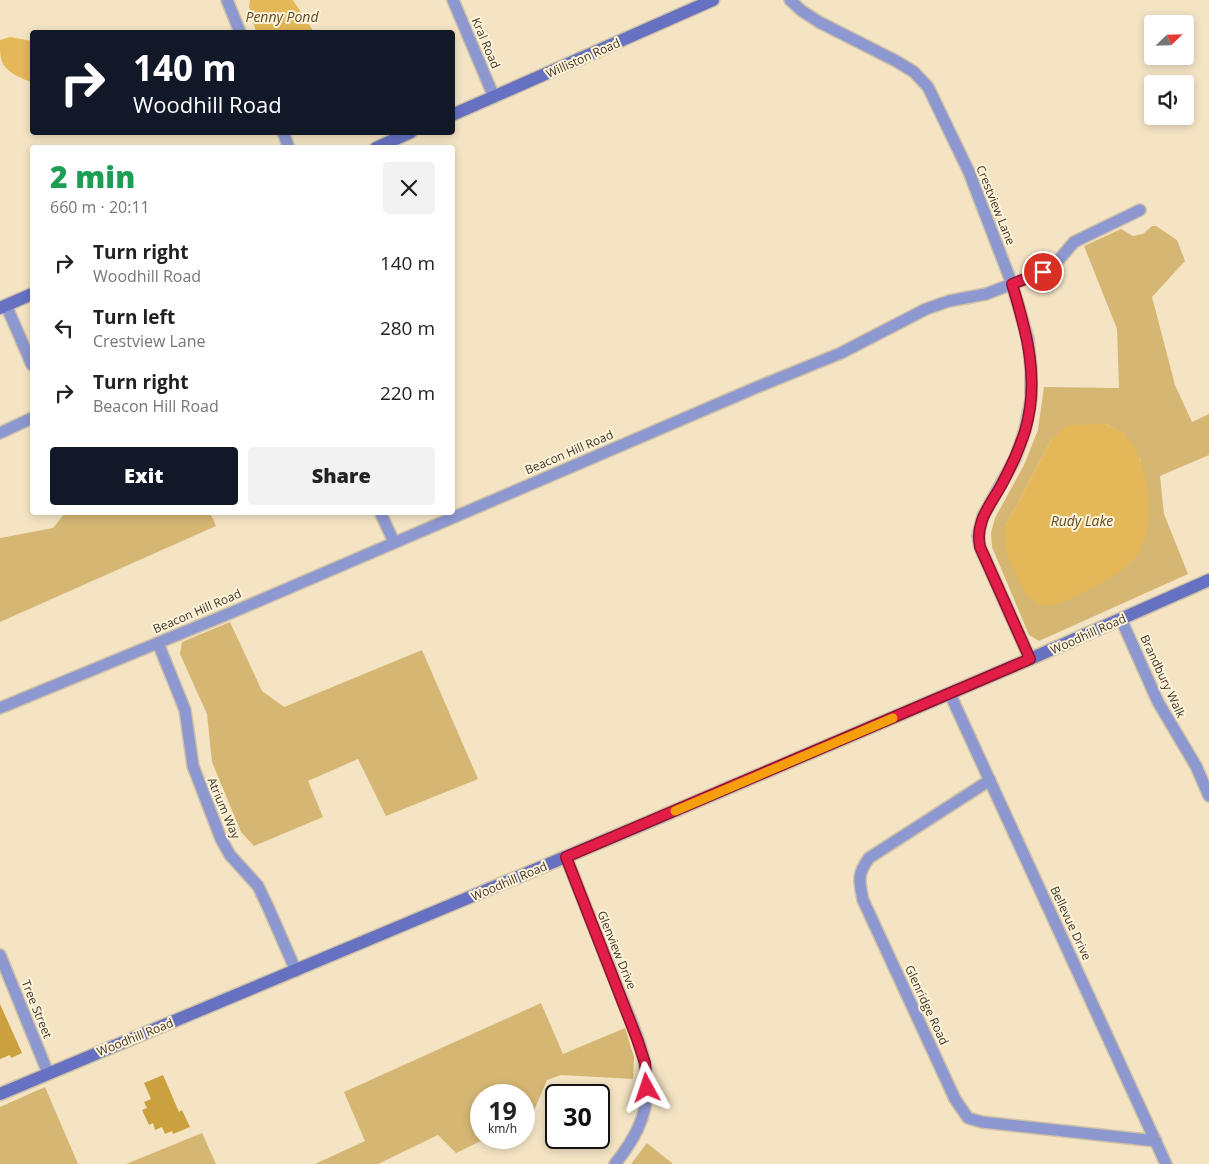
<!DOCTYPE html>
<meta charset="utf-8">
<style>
:root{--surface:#fff;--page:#f2f2f2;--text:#222;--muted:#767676;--accent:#111827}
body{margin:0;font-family:"Open Sans",sans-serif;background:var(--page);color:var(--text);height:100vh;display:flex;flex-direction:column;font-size:19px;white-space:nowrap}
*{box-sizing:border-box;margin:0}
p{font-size:16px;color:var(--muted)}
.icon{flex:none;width:28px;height:28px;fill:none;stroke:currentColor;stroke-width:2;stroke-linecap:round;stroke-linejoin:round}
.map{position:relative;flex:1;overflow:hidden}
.details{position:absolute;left:30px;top:145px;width:425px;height:370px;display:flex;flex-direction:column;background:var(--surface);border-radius:5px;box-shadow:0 2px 8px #0003}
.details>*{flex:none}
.hud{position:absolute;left:30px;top:30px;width:425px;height:105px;border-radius:5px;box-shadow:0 2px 8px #0003;background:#111827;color:#fff;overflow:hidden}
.needle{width:32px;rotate:67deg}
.tools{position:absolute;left:1144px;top:15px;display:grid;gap:10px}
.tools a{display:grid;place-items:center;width:50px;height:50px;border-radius:5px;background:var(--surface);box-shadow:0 2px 8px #0003;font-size:25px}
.speed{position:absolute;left:470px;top:1084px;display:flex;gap:10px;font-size:25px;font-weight:700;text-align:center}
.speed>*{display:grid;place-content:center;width:65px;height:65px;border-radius:50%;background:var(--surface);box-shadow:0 2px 8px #0003;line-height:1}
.speed small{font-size:12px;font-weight:400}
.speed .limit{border:2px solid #111;border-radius:8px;background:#fff;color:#111}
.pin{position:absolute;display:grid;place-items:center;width:42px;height:42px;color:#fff;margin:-21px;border:2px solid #fff;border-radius:50%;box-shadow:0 1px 5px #0007}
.me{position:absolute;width:55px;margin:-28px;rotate:355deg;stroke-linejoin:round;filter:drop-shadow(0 0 4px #0008)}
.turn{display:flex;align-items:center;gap:18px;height:105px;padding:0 20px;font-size:22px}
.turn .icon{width:65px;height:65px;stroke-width:2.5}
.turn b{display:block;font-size:35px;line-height:42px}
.round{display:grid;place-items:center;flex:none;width:52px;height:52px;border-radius:5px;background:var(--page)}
.summary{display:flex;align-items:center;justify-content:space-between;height:85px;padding:0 20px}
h1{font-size:30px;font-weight:800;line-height:38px;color:#1e9e55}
.primary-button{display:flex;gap:10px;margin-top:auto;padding:10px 20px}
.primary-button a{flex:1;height:58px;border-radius:5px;background:var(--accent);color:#fff;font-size:20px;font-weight:800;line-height:58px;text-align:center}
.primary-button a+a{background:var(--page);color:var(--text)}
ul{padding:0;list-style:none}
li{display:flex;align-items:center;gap:15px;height:65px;padding:0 20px}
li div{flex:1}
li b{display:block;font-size:19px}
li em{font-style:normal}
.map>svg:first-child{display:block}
</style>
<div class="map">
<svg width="1209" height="1164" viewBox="0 0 1209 1164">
<rect width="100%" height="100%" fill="#f4e4c4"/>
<!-- green -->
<path fill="#d5b673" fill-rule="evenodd" d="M 1152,226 L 1156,226 L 1177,240 L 1185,261 L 1152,297 L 1175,385 L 1192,422 L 1209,414 L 1209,455 L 1160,476 L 1164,514 L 1188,574 L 1039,641 L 1029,635 L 992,547 L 991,533 L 995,518 L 1024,465 L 1038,430 L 1044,387 L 1119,388 L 1117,329 L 1084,246 L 1121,229 L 1133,236 L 1143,234 ZM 1106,424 L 1125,435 L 1141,461 L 1005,527 L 1052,439 Z
M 65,513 L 210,513 L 216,526 L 0,622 L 0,538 L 53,528 Z
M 230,622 L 262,691 L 284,707 L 422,650 L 478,779 L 386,816 L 358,759 L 308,781 L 323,817 L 254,846 L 241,832 L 212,762 L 207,714 L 180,654 L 182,642 Z
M 541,1003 L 563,1054 L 625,1028 L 634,1057 L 633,1079 L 561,1075 L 547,1080 L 532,1115 L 524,1119 L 524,1095 L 481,1095 L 481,1138 L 487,1138 L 456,1153 L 438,1135 L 378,1164 L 315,1164 L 365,1141 L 344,1092 Z
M 45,1087 L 78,1164 L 0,1164 L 0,1107 Z
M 202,1133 L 216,1164 L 126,1164 Z
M 647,1143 L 673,1164 L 631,1164 Z"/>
<!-- water -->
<path fill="#e4b859" d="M 250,0 L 293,0 L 314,32 L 256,32 L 249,7 Z
M 10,37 L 32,41 L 32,82 C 27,81 23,79 17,76 C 0,66 0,60 0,40 Z
M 1106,424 C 1112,428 1121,431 1126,436 C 1150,463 1158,527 1136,557 C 1123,574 1078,596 1058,604 C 1053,606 1045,605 1039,605 L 1026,595 L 1006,552 L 1005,527 L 1052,439 L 1068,425 Z"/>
<!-- building -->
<path fill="#cba03e" d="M 0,1004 L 22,1053 L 11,1058 L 10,1055 L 0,1059 Z
M 163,1075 L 179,1112 L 182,1110 L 190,1127 L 173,1134 L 172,1131 L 165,1134 L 162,1127 L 155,1130 L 153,1123 L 149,1125 L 142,1110 L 147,1108 L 144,1102 L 151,1099 L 144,1083 Z"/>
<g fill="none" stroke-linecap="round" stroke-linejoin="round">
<!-- street casing -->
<g stroke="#d0c2a6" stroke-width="14">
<path id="street" d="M 227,0 L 240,32
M 453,0 L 494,97
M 790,0 L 802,11 L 819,22 L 896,61 L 914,72 L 928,87 L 969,172 L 1012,284 L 1028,339 L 1031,369 L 1031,399 L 1025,430 L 1015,459 L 983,516 L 978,536 L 980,547 L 1030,659
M 283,132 L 289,148
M 6,305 L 32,365
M 0,433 L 32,418
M 380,512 L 394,542
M 1121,619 L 1158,702 L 1196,766 L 1209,796
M 158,643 L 185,710 L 193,766 L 221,839 L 230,855 L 258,886 L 268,907 L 296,971
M 950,694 L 1166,1164
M 0,708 L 240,609 L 755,388 L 841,353 L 926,309 L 949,301 L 986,294 L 1043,272 L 1057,262 L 1074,242 L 1140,210
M 990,780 L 869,858 C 857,874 859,881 863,900 L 955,1099 L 968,1118 L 982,1122 L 1156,1141
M 566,857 C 583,900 600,943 617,986 C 629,1018 648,1053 647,1088 C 647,1118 633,1141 615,1164
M 0,955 L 48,1073"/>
</g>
<!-- secondary casing -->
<g stroke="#d0c2a6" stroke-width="15">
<path id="secondary" d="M 452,115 L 713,0
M 376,148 L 411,132
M 0,308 L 32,294
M 0,1094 L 644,824 L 1030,659 L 1209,580"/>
</g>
<!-- street -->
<use href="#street" stroke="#8e98d0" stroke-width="11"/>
<!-- secondary -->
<use href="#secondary" stroke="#6671c2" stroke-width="12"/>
</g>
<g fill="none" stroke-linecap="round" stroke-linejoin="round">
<!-- route casing -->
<g stroke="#92132f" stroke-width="12">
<path id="route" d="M 647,1088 L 645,1063 L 637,1039 L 566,857 L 1030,659 L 980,547 C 975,521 990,506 1002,484 C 1011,467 1019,450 1025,431 C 1040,381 1027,333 1012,284 L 1043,272"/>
</g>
<!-- route -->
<use href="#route" stroke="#e11d48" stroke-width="9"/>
<!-- slow -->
<path stroke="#f59e0b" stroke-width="9" d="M 675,811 L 893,718"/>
</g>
<g text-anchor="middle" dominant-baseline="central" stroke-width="4" stroke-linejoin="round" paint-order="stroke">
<!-- street labels -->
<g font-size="12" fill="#3f382c" stroke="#fef2d8">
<text transform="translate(486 43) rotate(67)">Kral Road</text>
<text transform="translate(583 58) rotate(-24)">Williston Road</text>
<text transform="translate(996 205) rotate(68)">Crestview Lane</text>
<text transform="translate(569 452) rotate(-23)">Beacon Hill Road</text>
<text transform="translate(197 611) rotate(-23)">Beacon Hill Road</text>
<text transform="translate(1088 634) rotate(-24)">Woodhill Road</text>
<text transform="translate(1163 676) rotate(65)">Brandbury Walk</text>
<text transform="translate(224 808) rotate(67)">Atrium Way</text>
<text transform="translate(509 881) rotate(-23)">Woodhill Road</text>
<text transform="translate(1071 923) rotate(65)">Bellevue Drive</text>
<text transform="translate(617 950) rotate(68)">Glenview Drive</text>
<text transform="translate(927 1005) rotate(65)">Glenridge Road</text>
<text transform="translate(37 1009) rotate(68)">Tree Street</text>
<text transform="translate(135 1037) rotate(-22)">Woodhill Road</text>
</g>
<!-- water labels -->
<g font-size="14" font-style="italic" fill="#5e4c24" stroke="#fef2d8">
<text x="282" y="16">Penny Pond</text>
<text x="1082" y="520">Rudy Lake</text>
</g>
</g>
</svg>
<div class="tools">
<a><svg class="needle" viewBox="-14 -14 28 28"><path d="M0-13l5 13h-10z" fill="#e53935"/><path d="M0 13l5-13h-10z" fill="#767676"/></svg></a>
<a><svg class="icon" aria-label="sound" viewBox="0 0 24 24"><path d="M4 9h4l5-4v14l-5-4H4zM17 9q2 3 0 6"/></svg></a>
</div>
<div class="speed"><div>19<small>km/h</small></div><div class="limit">30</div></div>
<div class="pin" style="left:1043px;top:272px;background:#d93025"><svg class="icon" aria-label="arrive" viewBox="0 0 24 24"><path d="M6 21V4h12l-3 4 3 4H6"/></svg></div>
<svg class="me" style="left:647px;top:1088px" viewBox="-20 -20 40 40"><path d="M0-17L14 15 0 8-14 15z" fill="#e11d48" stroke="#fff" stroke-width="4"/></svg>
<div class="hud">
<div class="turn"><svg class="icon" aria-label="right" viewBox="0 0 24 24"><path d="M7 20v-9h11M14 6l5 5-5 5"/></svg><div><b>140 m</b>Woodhill Road</div></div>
</div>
<section class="details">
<div class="summary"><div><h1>2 min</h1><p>660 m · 20:11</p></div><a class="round"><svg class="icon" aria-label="close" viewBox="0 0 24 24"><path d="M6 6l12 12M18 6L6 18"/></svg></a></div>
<ul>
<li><svg class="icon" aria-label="right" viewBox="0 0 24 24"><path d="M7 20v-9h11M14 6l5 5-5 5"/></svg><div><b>Turn right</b><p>Woodhill Road</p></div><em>140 m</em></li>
<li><svg class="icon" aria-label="left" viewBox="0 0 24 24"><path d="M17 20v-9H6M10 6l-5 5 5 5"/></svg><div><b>Turn left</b><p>Crestview Lane</p></div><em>280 m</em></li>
<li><svg class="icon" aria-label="right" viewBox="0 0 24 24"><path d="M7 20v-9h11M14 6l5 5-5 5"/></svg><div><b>Turn right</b><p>Beacon Hill Road</p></div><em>220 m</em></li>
</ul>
<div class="primary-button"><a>Exit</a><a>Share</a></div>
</section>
</div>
